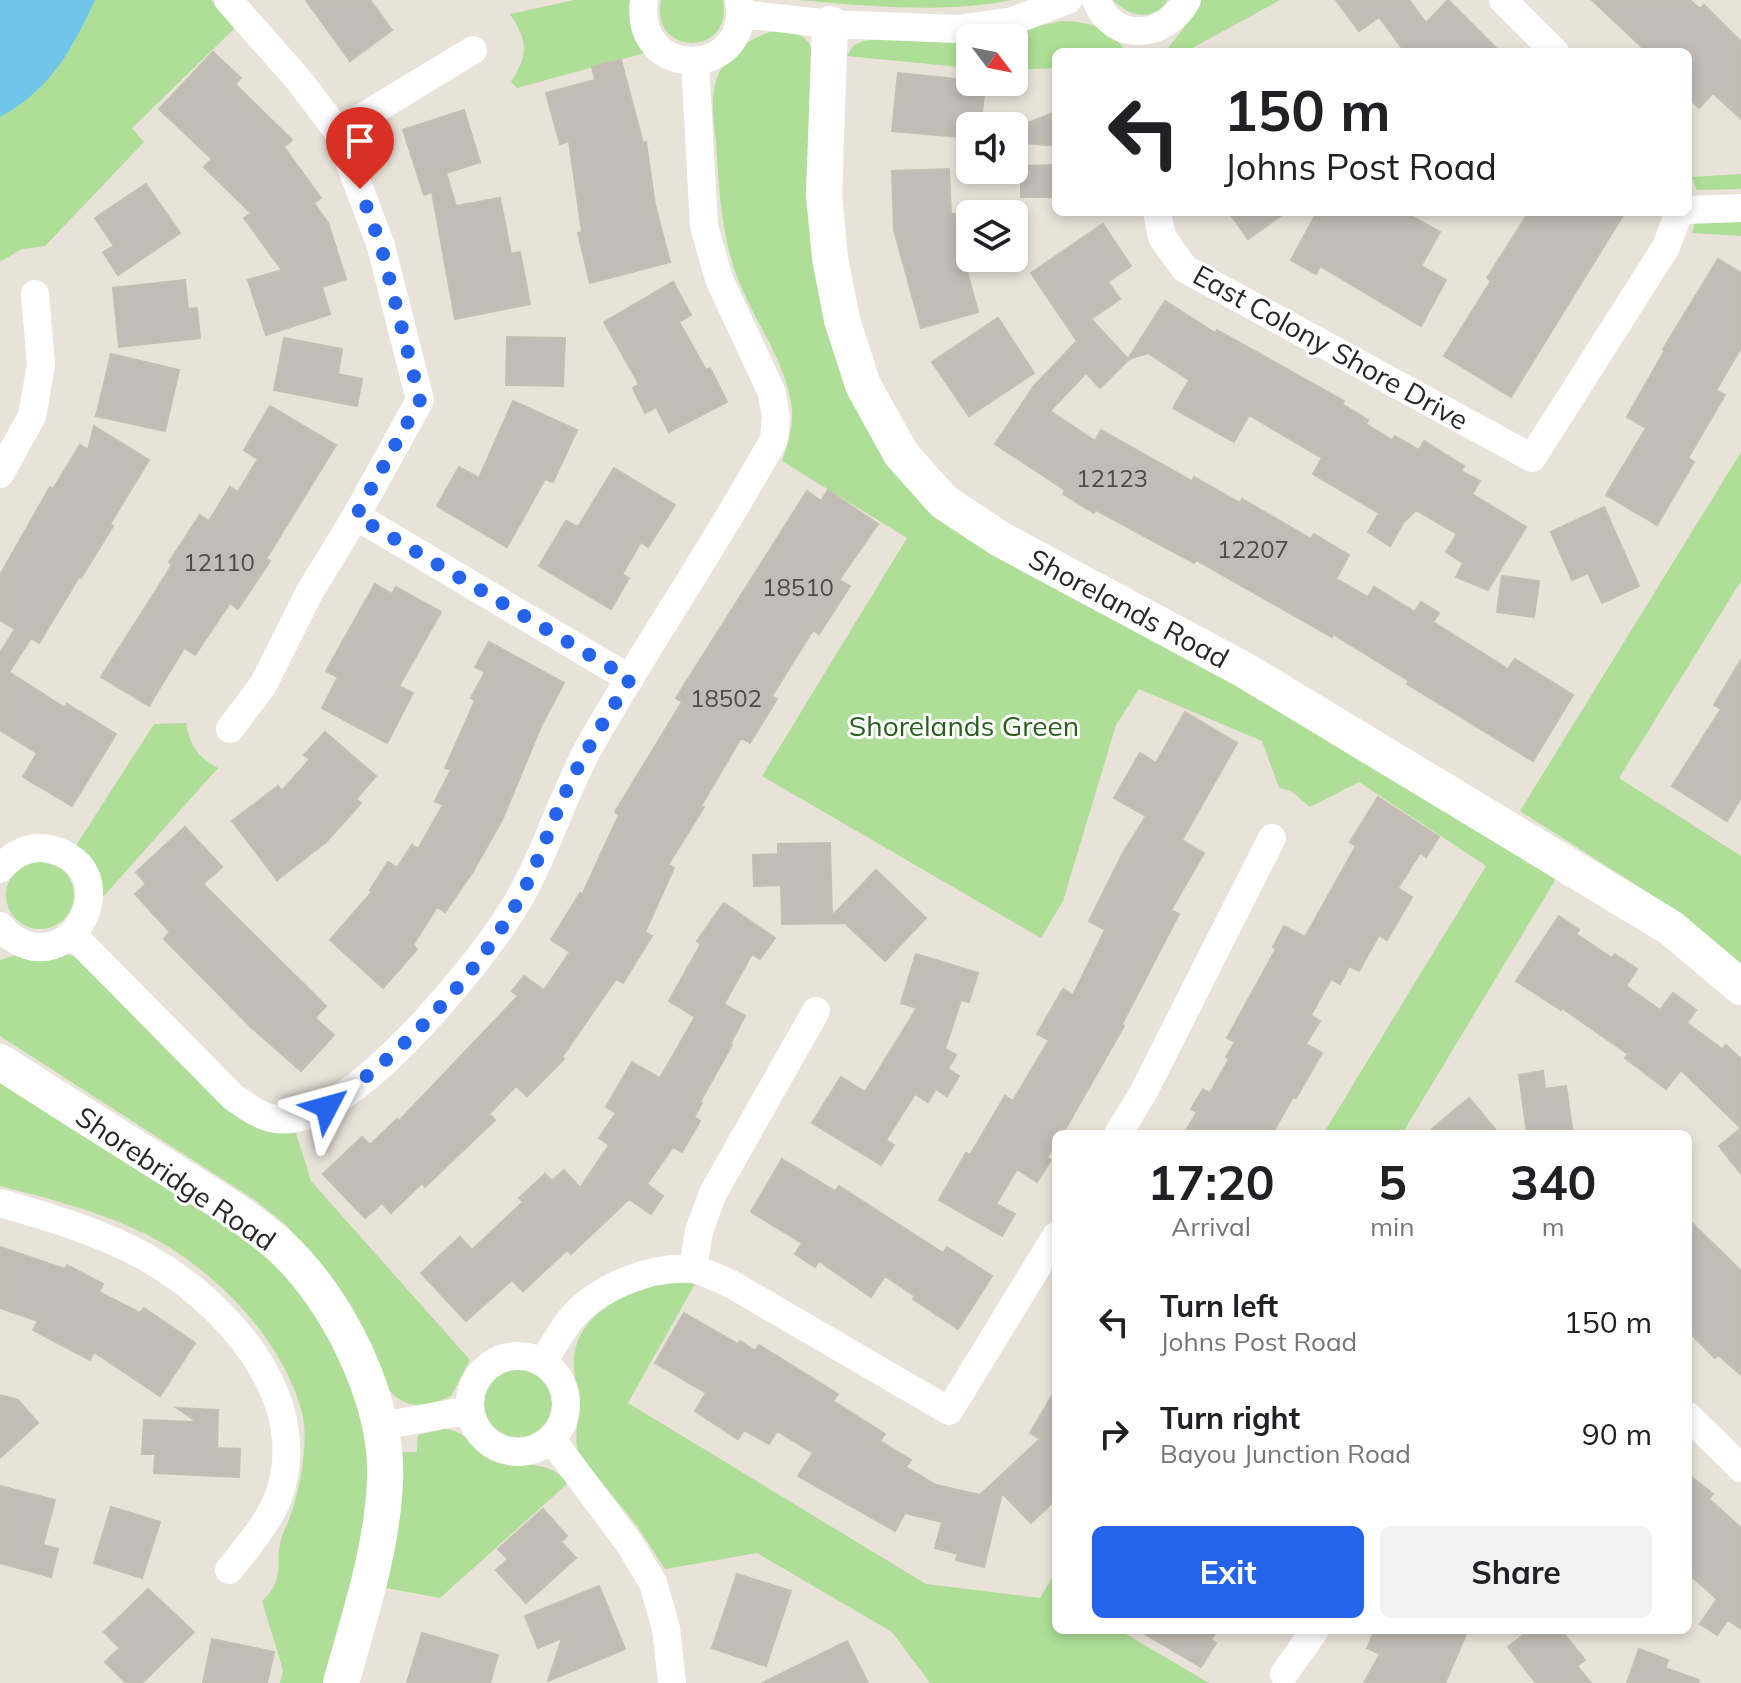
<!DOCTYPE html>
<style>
:root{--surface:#fff;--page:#f2f2f2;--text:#202124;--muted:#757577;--accent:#2563eb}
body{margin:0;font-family:Mulish,sans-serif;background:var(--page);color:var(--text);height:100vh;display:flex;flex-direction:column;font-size:30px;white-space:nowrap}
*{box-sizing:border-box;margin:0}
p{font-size:26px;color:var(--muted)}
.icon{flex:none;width:44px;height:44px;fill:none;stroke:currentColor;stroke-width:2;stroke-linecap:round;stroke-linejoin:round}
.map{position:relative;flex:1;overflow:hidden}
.drawer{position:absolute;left:1052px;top:1130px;width:640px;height:504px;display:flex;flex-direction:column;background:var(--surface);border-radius:12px;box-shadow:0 4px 12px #0003}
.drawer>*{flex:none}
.banner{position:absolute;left:1052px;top:48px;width:640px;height:168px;border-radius:12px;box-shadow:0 4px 12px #0003;background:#fff;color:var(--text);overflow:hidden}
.needle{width:52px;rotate:122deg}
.controls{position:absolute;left:956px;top:24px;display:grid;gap:16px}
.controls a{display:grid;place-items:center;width:72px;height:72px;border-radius:12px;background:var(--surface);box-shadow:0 4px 12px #0003;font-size:40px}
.pin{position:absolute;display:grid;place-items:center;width:68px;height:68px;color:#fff;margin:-82px -34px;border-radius:50% 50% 50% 0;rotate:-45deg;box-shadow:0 0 8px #0007}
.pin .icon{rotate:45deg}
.me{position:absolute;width:88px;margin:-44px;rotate:51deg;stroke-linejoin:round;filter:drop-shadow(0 0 6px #0008)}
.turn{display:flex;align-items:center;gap:28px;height:168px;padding:0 40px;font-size:36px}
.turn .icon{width:104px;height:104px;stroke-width:2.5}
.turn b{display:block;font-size:56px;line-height:68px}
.eta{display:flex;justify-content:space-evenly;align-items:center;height:136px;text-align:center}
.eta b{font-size:48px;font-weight:700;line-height:56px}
.primary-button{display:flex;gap:16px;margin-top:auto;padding:16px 40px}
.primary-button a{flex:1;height:92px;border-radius:12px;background:var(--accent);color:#fff;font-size:32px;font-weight:700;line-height:92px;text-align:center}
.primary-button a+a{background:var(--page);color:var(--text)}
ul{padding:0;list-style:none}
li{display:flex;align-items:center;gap:24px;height:112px;padding:0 40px}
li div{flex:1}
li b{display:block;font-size:30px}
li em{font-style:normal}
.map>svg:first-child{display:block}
</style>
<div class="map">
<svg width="1741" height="1683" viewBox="0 0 1741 1683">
<rect width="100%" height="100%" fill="#e9e2d9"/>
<!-- green -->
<path fill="#aede97" d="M 95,0 L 211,0 L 237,26 L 132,128 L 144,142 L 45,246 L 22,249 L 0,262 L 0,117 C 50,89 72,50 95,0 Z
M 574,0 L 633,0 L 645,53 L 517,88 L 511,82 C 529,53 528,42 510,14 Z
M 661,0 L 723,0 C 734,58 649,56 661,0 Z
M 798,0 L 1012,0 C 941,14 869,6 798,0 Z
M 1113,0 L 1168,0 C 1153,22 1129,17 1113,0 Z
M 1199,0 L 1280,0 L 1185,52 L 1165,52 L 1196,12 Z
M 1062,21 C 1090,22 1110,27 1126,52 L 1056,52 L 1056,68 L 1014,70 L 1014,38 L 970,38 L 970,68 L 847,56 L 853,46 L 863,41 L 892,37 L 993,36 Z
M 778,30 C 800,33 808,36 816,57 L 813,209 L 895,462 L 1235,676 L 1560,872 L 1402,1134 L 1323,1134 L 1486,866 L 1359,782 L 1310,807 L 1291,791 L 1279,788 L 1262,741 L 1139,689 L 1116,725 L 1063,901 L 1041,938 L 762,776 L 907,538 L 782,461 C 789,441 795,422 791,402 C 783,357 754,321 738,279 C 721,236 719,188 716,142 C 714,123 710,100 716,81 C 723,55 753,35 778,30 Z
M 1741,174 L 1741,189 L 1697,190 L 1692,177 Z
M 1741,217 L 1741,236 L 1692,233 L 1695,222 Z
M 1741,452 L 1741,581 L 1619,778 L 1741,856 L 1741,965 L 1682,914 L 1520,811 Z
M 186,723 C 190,746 198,757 218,768 L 103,897 C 102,872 97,859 75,847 L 154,724 Z
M6 895a34 34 0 1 1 68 0a34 34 0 1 1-68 0Z
M 22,953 L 63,954 L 80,957 L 295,1130 L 311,1181 L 470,1360 L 451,1396 C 423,1408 405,1411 385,1385 L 327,1272 L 286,1225 L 255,1200 L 0,1036 L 0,960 Z
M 0,1071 L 253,1237 L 313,1297 L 367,1424 L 377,1490 L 332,1683 L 280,1683 L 283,1670 L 262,1601 C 289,1578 271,1557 285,1529 C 298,1503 309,1446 303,1417 C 284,1335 203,1257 128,1226 C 87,1208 43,1197 0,1186 Z
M 670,1280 L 696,1282 L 628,1403 L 926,1584 L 1040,1598 L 1056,1571 L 1056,1630 L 1119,1630 L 1209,1683 L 930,1683 L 892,1632 L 757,1553 L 665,1569 L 637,1526 L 578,1453 C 574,1435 579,1420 578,1403 C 577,1389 573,1373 574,1359 C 578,1311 630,1291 670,1280 Z
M484 1403a34 34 0 1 1 68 0a34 34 0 1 1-68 0Z
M 444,1429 C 468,1431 476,1451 498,1459 C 522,1468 552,1459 567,1484 L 440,1598 L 386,1588 C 397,1540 405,1502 401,1452 L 417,1452 L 418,1435 Z"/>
<!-- water -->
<path fill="#6fc6e8" d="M 0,0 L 95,0 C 72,50 50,90 0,117 Z"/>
<!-- building -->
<path fill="#c1bcb5" stroke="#c4beb3" stroke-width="2" d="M 306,0 L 370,0 L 392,30 L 350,61 Z
M 1336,0 L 1409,0 L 1426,23 L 1448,0 L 1500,52 L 1405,52 L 1379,17 L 1359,31 Z
M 1592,0 L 1690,0 L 1700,9 L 1704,5 L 1741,42 L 1741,119 L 1713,93 L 1699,108 L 1688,97 L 1688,52 L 1647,52 Z
M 213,52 L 241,78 L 235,84 L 292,140 L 284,147 L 321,198 L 314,203 L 328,223 L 346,279 L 322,287 L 330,314 L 266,335 L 248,280 L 282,270 L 244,218 L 251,213 L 204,167 L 212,159 L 159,109 Z
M 621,60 L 643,143 L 646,142 L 655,205 L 670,262 L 590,283 L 578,233 L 582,232 L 569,141 L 560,144 L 546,93 L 595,80 L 592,67 Z
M 898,73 L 985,82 L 981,126 L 970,126 L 970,138 L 892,131 Z
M 464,110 L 480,162 L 446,173 L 456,206 L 500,198 L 511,254 L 520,252 L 530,304 L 455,319 L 432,192 L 424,195 L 403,130 Z
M 1056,112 L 1056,146 L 1014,142 L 1014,124 L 1025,124 Z
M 1056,165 L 1056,197 L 1021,197 L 1021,166 Z
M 949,169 L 951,214 L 963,214 L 964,234 L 957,235 L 978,312 L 921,328 L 894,230 L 892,171 Z
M 146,184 L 180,233 L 118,275 L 103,252 L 114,246 L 95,218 Z
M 1229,212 L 1286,212 L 1248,239 Z
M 1317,212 L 1404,212 L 1440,232 L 1421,266 L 1446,280 L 1421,326 L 1320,266 L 1316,274 L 1291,260 Z
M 1529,212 L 1625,212 L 1511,397 L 1444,356 L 1491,281 L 1487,278 Z
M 1103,224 L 1131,266 L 1108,282 L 1120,299 L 1091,319 L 1128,359 L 1165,301 L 1215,333 L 1217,330 L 1344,401 L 1342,404 L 1368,420 L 1366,424 L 1392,440 L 1395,436 L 1419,450 L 1424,441 L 1464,466 L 1461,471 L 1480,481 L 1472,494 L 1526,527 L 1488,590 L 1456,577 L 1463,563 L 1446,552 L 1457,534 L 1416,510 L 1403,523 L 1390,546 L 1368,532 L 1379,513 L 1313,474 L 1322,458 L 1249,415 L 1234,442 L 1173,408 L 1189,380 L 1148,353 L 1129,359 L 1100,388 L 1086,373 L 1050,411 L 1095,441 L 1101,430 L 1192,481 L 1194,477 L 1240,503 L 1242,499 L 1311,539 L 1314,534 L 1349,555 L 1336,579 L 1368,597 L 1374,587 L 1415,612 L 1421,602 L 1439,613 L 1433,622 L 1508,669 L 1515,659 L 1573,695 L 1533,761 L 1407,684 L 1409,681 L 1333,634 L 1332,637 L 1196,560 L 1194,563 L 1096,510 L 1094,513 L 1063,494 L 1065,490 L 995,444 L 1034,386 L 1077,341 L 1031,273 Z
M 1718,259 L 1741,273 L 1741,348 L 1716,390 L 1725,395 L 1688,458 L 1694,462 L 1657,525 L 1606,495 L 1646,428 L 1627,417 L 1665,350 L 1663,349 Z
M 185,280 L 188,309 L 197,308 L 200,338 L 119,347 L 113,288 Z
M 673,282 L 691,315 L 679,322 L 706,370 L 710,368 L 727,402 L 669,432 L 656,407 L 645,413 L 633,388 L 639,384 L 604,322 Z
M 998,318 L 1034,373 L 969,416 L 932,362 Z
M 507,337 L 565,338 L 563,386 L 506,385 Z
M 284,338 L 342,349 L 338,374 L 362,379 L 357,406 L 274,390 Z
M 111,354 L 179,370 L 165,431 L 96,416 Z
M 513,401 L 577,430 L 553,482 L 545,479 L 507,547 L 437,506 L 459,467 L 479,478 Z
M 270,406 L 336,445 L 266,559 L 270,561 L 238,609 L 230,603 L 195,655 L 184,648 L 149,706 L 101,677 L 172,565 L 169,562 L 200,515 L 209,521 L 230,487 L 238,492 L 258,459 L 244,450 Z
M 94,426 L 149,460 L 110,524 L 113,526 L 81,578 L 79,577 L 39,643 L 31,638 L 9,672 L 65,708 L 67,704 L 116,734 L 72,806 L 23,777 L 37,753 L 0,730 L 0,653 L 15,629 L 0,620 L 0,575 L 50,487 L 53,489 L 80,445 L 88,450 Z
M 614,468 L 675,505 L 648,547 L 641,542 L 622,574 L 629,578 L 611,609 L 539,566 L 566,521 L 578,527 Z
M 828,490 L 878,524 L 839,580 L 850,586 L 819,634 L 813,630 L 772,696 L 777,699 L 750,743 L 741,738 L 701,806 L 704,807 L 668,865 L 674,868 L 645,932 L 652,936 L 623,983 L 616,979 L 562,1057 L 564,1059 L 527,1096 L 516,1086 L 489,1114 L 495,1120 L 425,1187 L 422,1183 L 391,1213 L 382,1203 L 365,1218 L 323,1174 L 362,1137 L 370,1145 L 397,1119 L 399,1121 L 518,996 L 512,991 L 524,976 L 544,990 L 570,952 L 551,940 L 580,893 L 582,895 L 619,815 L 615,812 L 682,702 L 676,698 L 807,491 L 821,501 Z
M 1604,507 L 1639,586 L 1602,603 L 1588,573 L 1572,580 L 1551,532 Z
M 1502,576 L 1539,581 L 1534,617 L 1497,612 Z
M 375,584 L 392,594 L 396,587 L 441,612 L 399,686 L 413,693 L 387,743 L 322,708 L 338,677 L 326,671 Z
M 489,642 L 564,683 L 542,724 L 502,820 L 472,873 L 445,912 L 437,907 L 413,945 L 417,949 L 383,988 L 330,940 L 372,892 L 370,890 L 388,862 L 397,868 L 412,845 L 418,849 L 443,805 L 435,801 L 451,770 L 445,768 L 475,701 L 471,698 L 485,672 L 475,667 Z
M 1741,660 L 1741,798 L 1727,821 L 1672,786 L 1721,709 L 1714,705 Z
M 1185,712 L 1237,743 L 1182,840 L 1204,853 L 1171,910 L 1179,914 L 1122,1024 L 1124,1026 L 1067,1126 L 1062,1134 L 1056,1134 L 1056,1143 L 1047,1157 L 1051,1160 L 1037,1182 L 1017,1169 L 996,1204 L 1015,1214 L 1002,1236 L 939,1200 L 966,1153 L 970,1155 L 1005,1096 L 1013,1101 L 1049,1040 L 1037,1034 L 1063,989 L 1073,995 L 1105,930 L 1089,921 L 1123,853 L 1146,816 L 1114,798 L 1140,753 L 1156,763 Z
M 325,732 L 376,776 L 356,799 L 361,803 L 326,842 L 277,880 L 232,821 L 278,786 L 282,791 L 310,759 L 304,755 Z
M 1378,797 L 1439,837 L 1426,857 L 1420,853 L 1398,888 L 1412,897 L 1387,940 L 1379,935 L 1359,971 L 1349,966 L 1340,984 L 1331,979 L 1311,1015 L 1320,1021 L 1306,1044 L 1322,1053 L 1296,1098 L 1293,1097 L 1272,1134 L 1184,1134 L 1197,1112 L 1191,1109 L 1203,1089 L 1210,1093 L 1229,1059 L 1226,1057 L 1235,1042 L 1227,1038 L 1276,949 L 1273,947 L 1284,926 L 1305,937 L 1356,846 L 1350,842 Z
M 185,827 L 222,867 L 203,884 L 326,1006 L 315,1018 L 334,1035 L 301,1071 L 251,1027 L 164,939 L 170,932 L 135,894 L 146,884 L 136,872 Z
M 830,843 L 832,916 L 876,870 L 926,918 L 885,961 L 845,923 L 782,924 L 781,885 L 754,886 L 753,855 L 778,854 L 778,844 Z
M 724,903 L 775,938 L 760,959 L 752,954 L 724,1004 L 745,1016 L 730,1044 L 732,1045 L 700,1102 L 702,1103 L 694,1117 L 700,1121 L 682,1152 L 673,1147 L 647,1184 L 663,1196 L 651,1214 L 629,1199 L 571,1254 L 567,1250 L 523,1291 L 512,1280 L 466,1321 L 421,1273 L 460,1237 L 472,1250 L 523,1202 L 519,1198 L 545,1174 L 552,1181 L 564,1170 L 580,1188 L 609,1145 L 599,1138 L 616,1113 L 606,1107 L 632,1062 L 660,1078 L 695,1017 L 669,1001 L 701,944 L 697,941 Z
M 1559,916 L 1579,930 L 1576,934 L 1612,958 L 1615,954 L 1637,969 L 1626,986 L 1660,1010 L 1673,993 L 1696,1010 L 1687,1023 L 1722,1049 L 1726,1045 L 1741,1059 L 1741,1128 L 1681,1070 L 1666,1089 L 1625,1058 L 1628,1054 L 1562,1008 L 1561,1010 L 1516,981 Z
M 916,954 L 978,973 L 969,1002 L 961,1000 L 945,1049 L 956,1055 L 948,1069 L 959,1076 L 947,1096 L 936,1089 L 928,1102 L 915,1094 L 886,1140 L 894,1145 L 881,1165 L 812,1123 L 841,1077 L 865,1092 L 917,1008 L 901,1003 Z
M 1543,1071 L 1545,1089 L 1566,1086 L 1573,1134 L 1527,1134 L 1519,1075 Z
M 1469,1098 L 1499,1134 L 1426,1134 Z
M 1741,1128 L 1741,1174 L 1719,1146 Z
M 782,1159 L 835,1191 L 839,1186 L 943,1253 L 947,1247 L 992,1276 L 958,1329 L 913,1299 L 915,1296 L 885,1276 L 871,1297 L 819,1261 L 815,1267 L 795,1254 L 802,1243 L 751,1212 Z
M 1688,1219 L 1741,1271 L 1741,1375 L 1718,1355 L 1715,1358 L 1688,1331 Z
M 0,1247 L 65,1269 L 67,1265 L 103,1284 L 99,1292 L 140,1313 L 144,1308 L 195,1343 L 160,1396 L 94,1352 L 90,1360 L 33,1330 L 38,1321 L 0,1308 Z
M 684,1313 L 738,1344 L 740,1341 L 755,1351 L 759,1345 L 838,1394 L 833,1401 L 885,1434 L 880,1441 L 911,1460 L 906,1467 L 936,1485 L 980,1495 L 1040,1439 L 1030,1433 L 1056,1389 L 1056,1499 L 1031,1523 L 1002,1493 L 984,1567 L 956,1560 L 958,1554 L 935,1548 L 942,1522 L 905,1513 L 895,1531 L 798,1476 L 813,1453 L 777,1431 L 769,1444 L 744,1430 L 738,1439 L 695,1411 L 706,1393 L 655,1363 Z
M 0,1395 L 18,1400 L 38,1423 L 0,1458 Z
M 177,1408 L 218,1410 L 217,1448 L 240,1449 L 239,1477 L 154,1473 L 155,1454 L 142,1454 L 144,1420 L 197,1422 Z
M 1688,1474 L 1713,1494 L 1709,1499 L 1741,1528 L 1741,1629 L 1728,1620 L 1717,1635 L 1700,1624 L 1717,1599 L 1688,1573 Z
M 0,1486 L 55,1500 L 43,1545 L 58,1549 L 51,1577 L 0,1563 Z
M 111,1507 L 160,1522 L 142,1578 L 94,1563 Z
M 543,1509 L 567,1536 L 561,1542 L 576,1558 L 526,1603 L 496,1570 L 508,1559 L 498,1549 Z
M 737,1574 L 791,1591 L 766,1666 L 712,1648 Z
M 599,1586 L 625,1649 L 548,1681 L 562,1638 L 538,1648 L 525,1616 Z
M 148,1589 L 194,1632 L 142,1683 L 126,1683 L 105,1662 L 120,1648 L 104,1632 Z
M 1138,1630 L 1217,1630 L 1211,1640 L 1216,1643 L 1201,1667 Z
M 1375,1630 L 1468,1630 L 1445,1683 L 1364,1683 L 1380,1654 L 1367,1648 Z
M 1530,1630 L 1561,1630 L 1585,1660 L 1577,1666 L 1591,1683 L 1536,1683 L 1508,1647 Z
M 422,1633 L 498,1655 L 490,1683 L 407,1683 Z
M 212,1639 L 274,1652 L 267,1683 L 203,1683 Z
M 847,1641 L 868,1683 L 762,1683 Z
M 1639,1649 L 1668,1660 L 1665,1668 L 1699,1680 L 1698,1683 L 1627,1683 Z"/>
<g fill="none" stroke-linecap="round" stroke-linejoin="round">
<!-- minor -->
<path stroke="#fff" stroke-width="28" d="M 228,0 L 298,79 L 338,132 L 381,246 L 420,400 L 356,516 L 309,593 L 263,685 L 230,729
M 644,0 C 633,83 753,79 739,0
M 1096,0 C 1114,45 1166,38 1187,0
M 1503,0 L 1555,52
M 742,14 L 830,24 L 958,29 L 1013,21 L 1068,0
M 338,132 L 473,50
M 1688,210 L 1741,208
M 1157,212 L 1162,237 L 1185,269 L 1532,458 L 1666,247 L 1679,212
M 0,474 L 32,416 L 41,365 L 35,294
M 356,516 L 630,679
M 0,869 C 12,854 30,845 49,849 C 136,869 64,997 0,926
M 73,935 L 233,1097 C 246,1106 260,1117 276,1119 C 346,1131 479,964 513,909 C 545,858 562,794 593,740 C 651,638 718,542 774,439 L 776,417 L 772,393 L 719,279 L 704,226 L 695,62
M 1118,1134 L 1143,1093 L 1272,838
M 0,1203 C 49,1217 97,1231 142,1255 C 223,1299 313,1396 279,1495 C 269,1523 247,1547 229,1570
M 693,1269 L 699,1231 L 713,1193 L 816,1011
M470 1404a48 48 0 1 1 96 0a48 48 0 1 1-96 0Z
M 543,1362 C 552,1348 560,1333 570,1320 C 596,1288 649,1266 691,1269 C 703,1270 719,1279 731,1284 L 949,1411 L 1056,1236
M 1688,1416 L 1741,1468
M 381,1426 L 470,1410
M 552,1440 L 629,1543 L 653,1583 L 666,1628 L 672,1683
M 1284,1674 L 1315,1630"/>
<!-- tertiary -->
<path stroke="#fff" stroke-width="36" d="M 830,24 L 824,195 L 830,258 L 842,320 L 863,385 L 901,454 L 944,502 L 1000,539 L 1246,671 L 1671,928 L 1741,987
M 0,1062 C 56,1098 113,1134 169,1169 C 206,1193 245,1215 279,1245 C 338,1298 389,1402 385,1482 C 382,1550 359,1618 341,1683"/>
</g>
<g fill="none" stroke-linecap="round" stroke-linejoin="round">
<!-- route -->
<path stroke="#2563eb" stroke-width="14" stroke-dasharray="0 25.2" d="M 327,1107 C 351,1088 376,1070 398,1049 C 442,1009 484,959 514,908 C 535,873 547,833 564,796 C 582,755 607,717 630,679 L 356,516 L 420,400 L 381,246 L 360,189"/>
</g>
<g text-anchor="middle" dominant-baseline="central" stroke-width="6" stroke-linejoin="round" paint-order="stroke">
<!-- number labels -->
<g font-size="24" fill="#4e4c4a">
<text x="1112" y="478">12123</text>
<text x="1253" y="549">12207</text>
<text x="219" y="562">12110</text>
<text x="798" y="587">18510</text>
<text x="726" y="698">18502</text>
</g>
<!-- street labels -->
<g font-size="28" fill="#272727" stroke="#fff">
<text transform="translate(1331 347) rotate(29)">East Colony Shore Drive</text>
<text transform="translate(1129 608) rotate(28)">Shorelands Road</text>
<text transform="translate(176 1178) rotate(34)">Shorebridge Road</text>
</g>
<!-- park labels -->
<g font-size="28" fill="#295f1c" stroke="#fff">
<text x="964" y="725">Shorelands Green</text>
</g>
</g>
</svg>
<div class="controls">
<a><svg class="needle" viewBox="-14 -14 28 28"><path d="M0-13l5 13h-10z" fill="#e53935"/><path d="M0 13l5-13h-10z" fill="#757577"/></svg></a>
<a><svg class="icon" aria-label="sound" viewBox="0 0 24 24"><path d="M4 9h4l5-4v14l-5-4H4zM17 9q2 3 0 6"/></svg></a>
<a><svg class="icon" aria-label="layers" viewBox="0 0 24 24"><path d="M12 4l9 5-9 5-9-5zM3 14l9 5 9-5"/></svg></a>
</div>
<div class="pin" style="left:360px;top:189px;background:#d93025"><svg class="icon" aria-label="arrive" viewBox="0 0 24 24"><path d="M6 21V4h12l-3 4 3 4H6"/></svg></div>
<svg class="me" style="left:327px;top:1107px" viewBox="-20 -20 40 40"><path d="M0-17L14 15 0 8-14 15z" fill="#2563eb" stroke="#fff" stroke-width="4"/></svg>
<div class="banner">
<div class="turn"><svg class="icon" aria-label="left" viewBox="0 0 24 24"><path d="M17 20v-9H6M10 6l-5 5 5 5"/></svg><div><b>150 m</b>Johns Post Road</div></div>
</div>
<section class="drawer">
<div class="eta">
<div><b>17:20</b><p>Arrival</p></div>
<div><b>5</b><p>min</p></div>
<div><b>340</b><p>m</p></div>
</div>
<ul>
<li><svg class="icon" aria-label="left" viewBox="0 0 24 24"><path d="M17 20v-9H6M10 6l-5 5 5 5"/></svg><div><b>Turn left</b><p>Johns Post Road</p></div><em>150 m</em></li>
<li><svg class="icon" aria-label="right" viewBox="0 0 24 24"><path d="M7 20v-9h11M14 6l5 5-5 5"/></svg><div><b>Turn right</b><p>Bayou Junction Road</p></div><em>90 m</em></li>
</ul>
<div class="primary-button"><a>Exit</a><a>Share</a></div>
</section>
</div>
